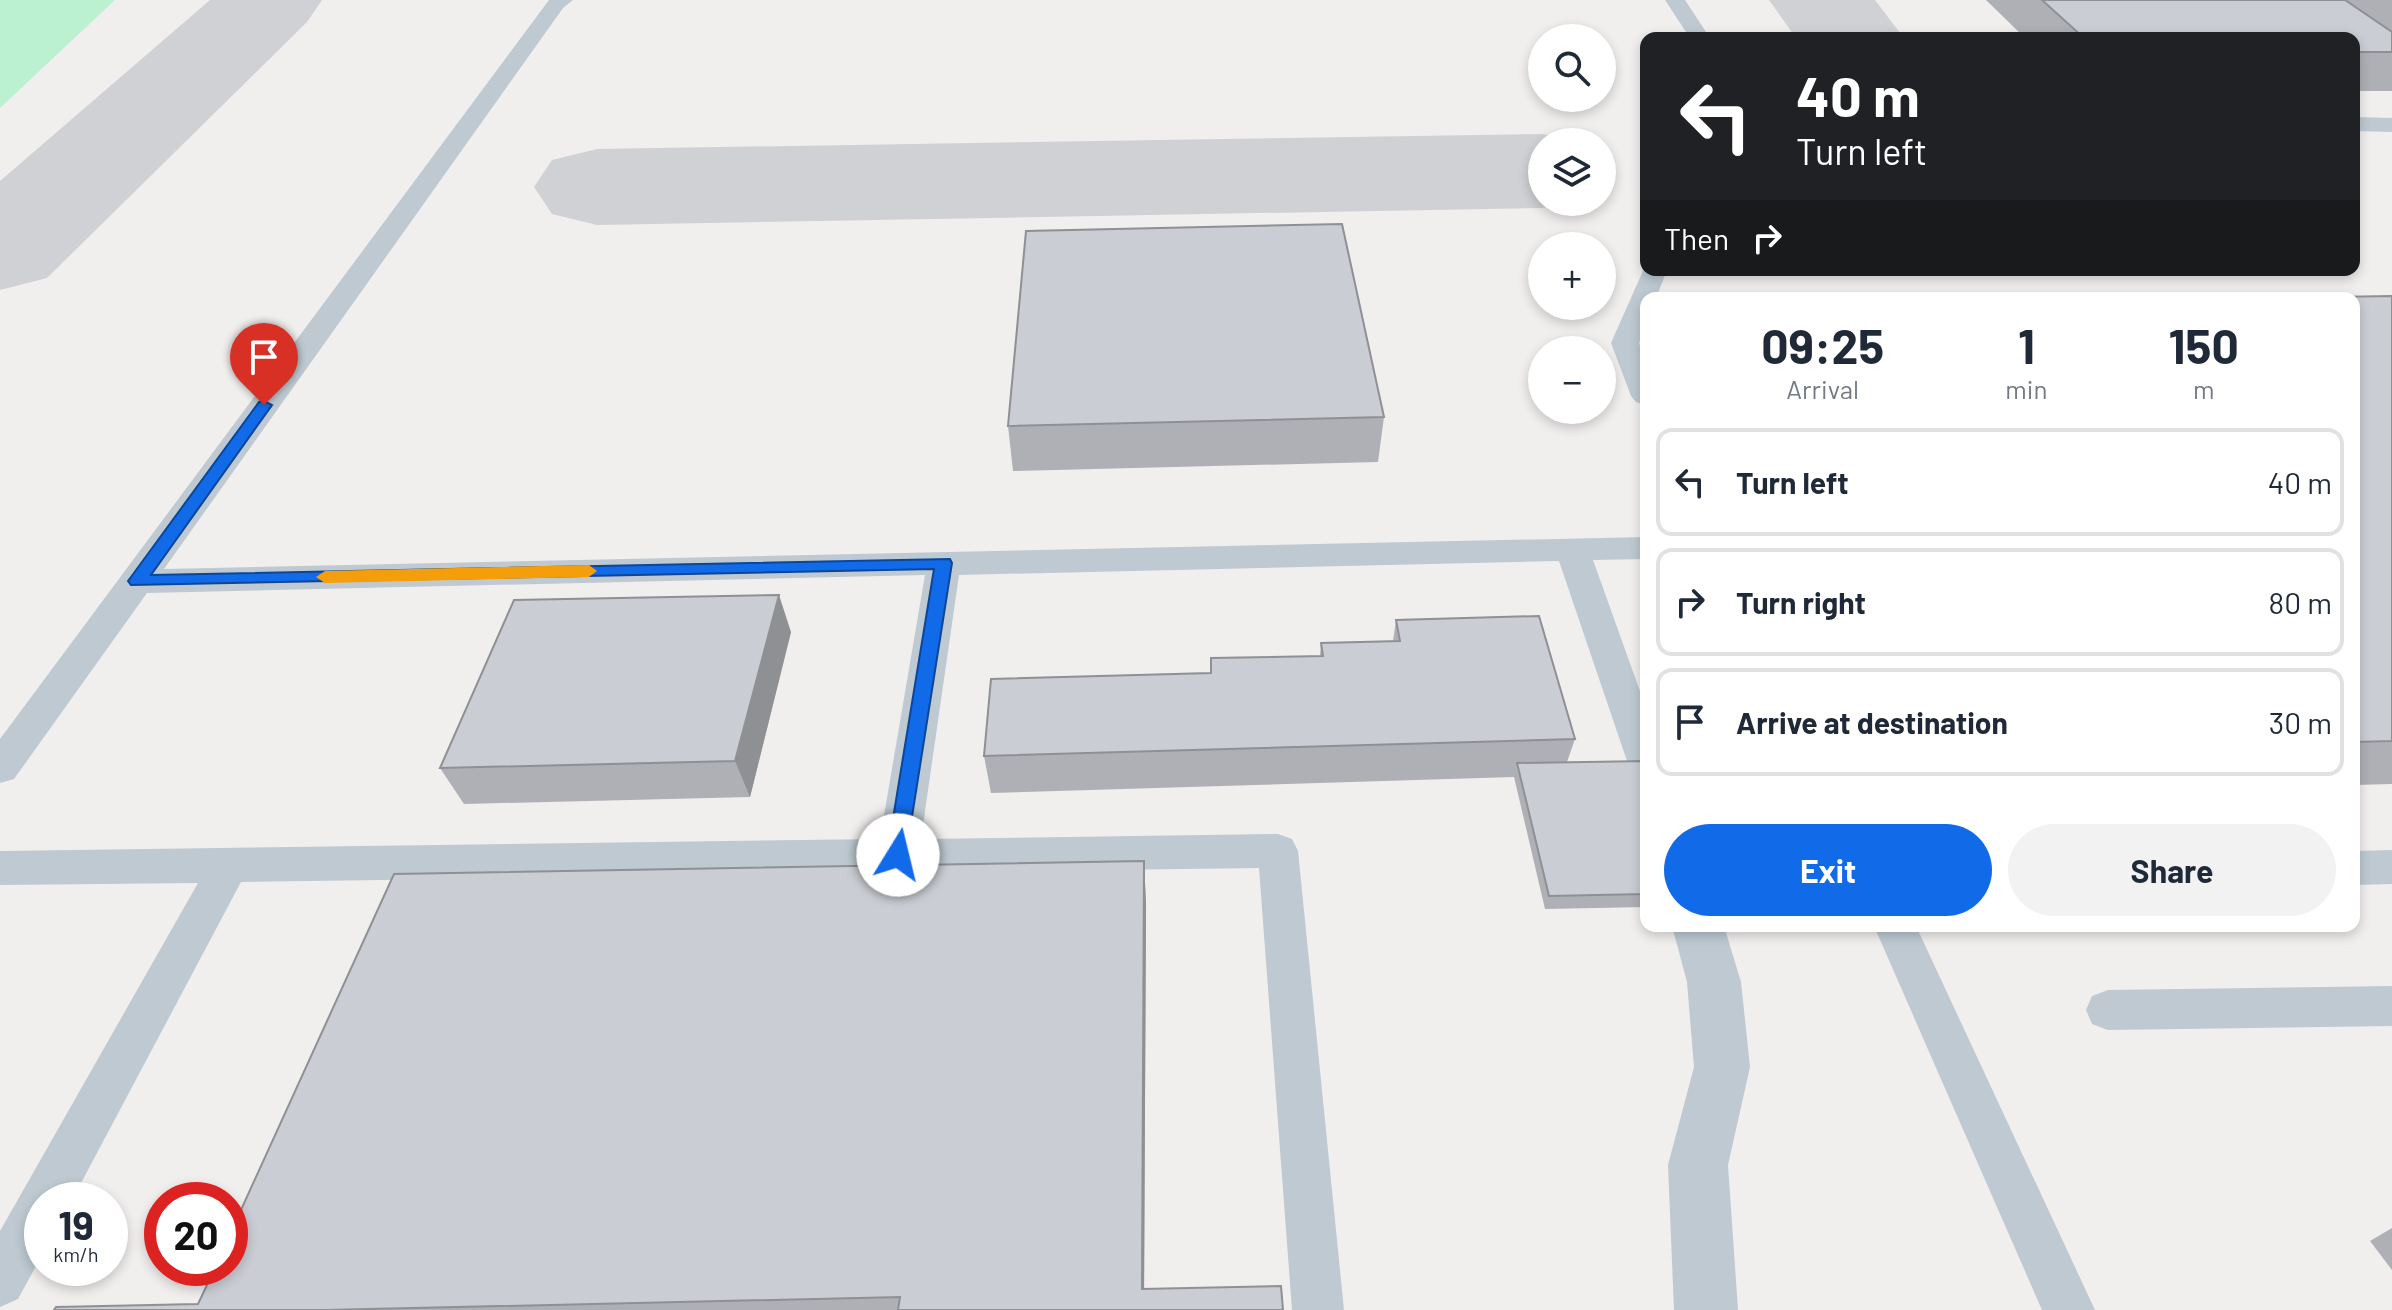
<!DOCTYPE html>
<meta charset="utf-8">
<style>
:root{--surface:#fff;--page:#f2f2f3;--text:#1f2937;--muted:#747a83;--line:#e0e1e3;--accent:#116be9}
body{margin:0;font-family:Barlow,sans-serif;background:var(--page);color:var(--text);height:100vh;display:flex;flex-direction:column;font-size:30px;white-space:nowrap}
*{box-sizing:border-box;margin:0}
p{font-size:26px;color:var(--muted)}
.icon{flex:none;width:44px;height:44px;fill:none;stroke:currentColor;stroke-width:2;stroke-linecap:round;stroke-linejoin:round}
.map{position:relative;flex:1;overflow:hidden}
.side{position:absolute;left:1640px;top:292px;width:720px;height:640px;display:flex;flex-direction:column;background:var(--surface);border-radius:16px;box-shadow:0 4px 12px #0003}
.side>*{flex:none}
.guide{position:absolute;left:1640px;top:32px;width:720px;height:244px;border-radius:16px;box-shadow:0 4px 12px #0003;background:#202124;color:#fff;overflow:hidden}
.fabs{position:absolute;left:1528px;top:24px;display:grid;gap:16px}
.fabs a{display:grid;place-items:center;width:88px;height:88px;border-radius:50%;background:var(--surface);box-shadow:0 4px 12px #0003;font-size:40px}
.speed{position:absolute;left:24px;top:1182px;display:flex;gap:16px;font-size:40px;font-weight:700;text-align:center}
.speed>*{display:grid;place-content:center;width:104px;height:104px;border-radius:50%;background:var(--surface);box-shadow:0 4px 12px #0003;line-height:1}
.speed small{font-size:20px;font-weight:400}
.speed .limit{border:12px solid #d22;background:#fff;color:#111}
.pin{position:absolute;display:grid;place-items:center;width:68px;height:68px;color:#fff;margin:-82px -34px;border-radius:50% 50% 50% 0;rotate:-45deg;box-shadow:0 0 8px #0007}
.pin .icon{rotate:45deg}
.me{position:absolute;width:88px;margin:-44px;rotate:9deg;stroke-linejoin:round;filter:drop-shadow(0 0 6px #0008)}
.turn{display:flex;align-items:center;gap:28px;height:168px;padding:0 24px;font-size:36px}
.turn .icon{width:104px;height:104px;stroke-width:2.5}
.turn b{display:block;font-size:56px;line-height:68px}
.then{display:flex;align-items:center;height:76px;padding:0 24px;background:#0003;gap:16px;font-size:30px}
.eta{display:flex;justify-content:space-evenly;align-items:center;height:136px;text-align:center}
.eta b{font-size:48px;font-weight:700;line-height:56px}
.primary-button{display:flex;gap:16px;margin-top:auto;padding:16px 24px}
.primary-button a{flex:1;height:92px;border-radius:48px;background:var(--accent);color:#fff;font-size:32px;font-weight:700;line-height:92px;text-align:center}
.primary-button a+a{background:var(--page);color:var(--text)}
ul{padding:0;list-style:none}
li{display:flex;align-items:center;gap:24px;height:108px;margin:0 16px 12px;padding:0 8px;border:4px solid var(--line);border-radius:16px}
li div{flex:1}
li b{display:block;font-size:30px}
li em{font-style:normal}
.map>svg:first-child{display:block}
</style>
<div class="map">
<svg width="2392" height="1310" viewBox="0 0 2392 1310">
<rect width="100%" height="100%" fill="#f1eeee"/>
<!-- green -->
<path fill="#bbf1d1" d="M 0,0 L 115,0 L 0,108 Z"/>
<g fill="none" stroke-linecap="round" stroke-linejoin="round">
<!-- taxiway -->
<path fill="#d0d1d4" fill-rule="evenodd" d="M 210,0 L 322,0 L 307,22 L 47,278 L 0,290 L 0,181 Z
M 1769,0 L 1875,0 L 1904,38 L 1796,38 Z
M 1542,134 L 1575,142 L 1542,142 L 1542,202 L 1567,202 L 1542,208 L 597,225 L 552,214 L 534,187 L 552,160 L 597,149 Z
M 1602,168 L 1604,171 L 1602,174 Z"/>
<!-- lane -->
<path fill="#bec9d1" fill-rule="evenodd" d="M 549,0 L 573,0 L 563,8 L 164,569 L 1646,537 L 1646,559 L 1593,560 L 1646,708 L 1646,776 L 1632,772 L 1627,761 L 1559,561 L 959,575 L 921,839 L 1278,834 L 1292,839 L 1298,851 L 1344,1310 L 1292,1310 L 1259,868 L 241,882 L 72,1200 L 42,1200 L 42,1255 L 18,1299 L 0,1307 L 0,1231 L 198,883 L 0,885 L 0,851 L 880,839 L 925,575 L 147,593 L 14,779 L 0,783 L 0,739 Z
M 1665,0 L 1685,0 L 1710,38 L 1690,38 Z
M 2354,117 L 2392,118 L 2392,132 L 2354,131 Z
M 1646,264 L 1646,270 L 1667,270 L 1656,298 L 1646,298 L 1646,325 L 1639,343 L 1646,360 L 1646,405 L 1636,402 L 1631,396 L 1611,343 Z
M 2392,850 L 2392,884 L 2354,885 L 2354,851 Z
M 1874,926 L 1916,926 L 2095,1310 L 2042,1310 Z
M 2392,986 L 2392,1026 L 2108,1030 L 2092,1024 L 2086,1010 L 2092,996 L 2108,990 Z"/>
<!-- street -->
<path fill="#bec9d1" fill-rule="evenodd" d="M 1672,926 L 1724,926 L 1741,982 L 1750,1067 L 1728,1165 L 1738,1310 L 1674,1310 L 1668,1165 L 1694,1067 L 1687,982 Z"/>
</g>
<!-- wall -->
<path fill="#afb0b6" d="M 1986,0 L 2392,0 L 2392,91 L 2354,91 L 2354,38 L 2025,38 Z
M 2392,296 L 2392,784 L 2354,785 L 2354,298 Z
M 1384,417 L 1378,462 L 1013,471 L 1008,426 Z
M 1396,620 L 1575,739 L 1567,762 L 1646,761 L 1646,907 L 1545,909 L 1514,777 L 991,793 L 984,756 L 1210,673 L 1211,658 L 1320,656 L 1321,643 L 1393,641 Z
M 791,632 L 750,797 L 464,804 L 440,768 Z
M 1144,861 L 1146,904 L 1144,1289 L 1283,1310 L 54,1310 L 198,1304 Z
M 2392,1228 L 2392,1270 L 2370,1241 Z"/>
<!-- shaded-wall -->
<path fill="#8e9094" d="M 779,595 L 791,632 L 750,797 L 735,761 Z
M 1144,861 L 1146,904 L 1144,1310 L 1142,1289 Z"/>
<!-- building -->
<path fill="#cbcdd4" stroke="#8e9094" stroke-width="2" d="M 2042,0 L 2345,0 L 2392,32 L 2392,52 L 2354,52 L 2354,38 L 2084,38 Z
M 1342,224 L 1384,417 L 1008,426 L 1026,231 Z
M 2392,296 L 2392,741 L 2354,742 L 2354,298 L 2266,298 Z
M 779,595 L 735,761 L 440,768 L 514,600 Z
M 1539,616 L 1575,739 L 984,756 L 991,679 L 1211,673 L 1211,658 L 1323,656 L 1321,643 L 1400,641 L 1396,620 Z
M 1646,761 L 1646,894 L 1549,896 L 1517,763 Z
M 1144,861 L 1142,1289 L 1281,1286 L 1283,1310 L 898,1310 L 900,1297 L 326,1310 L 54,1310 L 56,1307 L 198,1304 L 215,1268 L 230,1268 L 230,1234 L 394,874 Z"/>
<!-- route -->
<path fill="#116be9" stroke="#0b4697" stroke-width="2" d="M 264,401 L 272,405 L 151,575 L 950,559 L 952,563 L 905,861 L 898,863 L 890,861 L 887,855 L 934,569 L 131,585 L 128,581 L 131,577 L 259,402 Z"/>
<!-- slow -->
<path fill="#f59e0b" d="M 589,565 L 597,571 L 589,577 L 325,583 L 316,577 L 325,571 Z"/>
</svg>
<div class="fabs">
<a><svg class="icon" aria-label="search" viewBox="0 0 24 24"><circle cx="10" cy="10" r="6"/><path d="M15 15l6 6"/></svg></a>
<a><svg class="icon" aria-label="layers" viewBox="0 0 24 24"><path d="M12 4l9 5-9 5-9-5zM3 14l9 5 9-5"/></svg></a>
<a>+</a>
<a>−</a>
</div>
<div class="speed"><div>19<small>km/h</small></div><div class="limit">20</div></div>
<div class="pin" style="left:264px;top:405px;background:#d93025"><svg class="icon" aria-label="arrive" viewBox="0 0 24 24"><path d="M6 21V4h12l-3 4 3 4H6"/></svg></div>
<svg class="me" style="left:898px;top:855px" viewBox="-20 -20 40 40"><circle r="19" fill="#fff"/><path d="M0-13L10 11 0 6-10 11z" fill="#116be9"/></svg>
<div class="guide">
<div class="turn"><svg class="icon" aria-label="left" viewBox="0 0 24 24"><path d="M17 20v-9H6M10 6l-5 5 5 5"/></svg><div><b>40 m</b>Turn left</div></div>
<div class="then">Then<svg class="icon" aria-label="right" viewBox="0 0 24 24"><path d="M7 20v-9h11M14 6l5 5-5 5"/></svg></div>
</div>
<section class="side">
<div class="eta">
<div><b>09:25</b><p>Arrival</p></div>
<div><b>1</b><p>min</p></div>
<div><b>150</b><p>m</p></div>
</div>
<ul>
<li><svg class="icon" aria-label="left" viewBox="0 0 24 24"><path d="M17 20v-9H6M10 6l-5 5 5 5"/></svg><div><b>Turn left</b></div><em>40 m</em></li>
<li><svg class="icon" aria-label="right" viewBox="0 0 24 24"><path d="M7 20v-9h11M14 6l5 5-5 5"/></svg><div><b>Turn right</b></div><em>80 m</em></li>
<li><svg class="icon" aria-label="arrive" viewBox="0 0 24 24"><path d="M6 21V4h12l-3 4 3 4H6"/></svg><div><b>Arrive at destination</b></div><em>30 m</em></li>
</ul>
<div class="primary-button"><a>Exit</a><a>Share</a></div>
</section>
</div>
